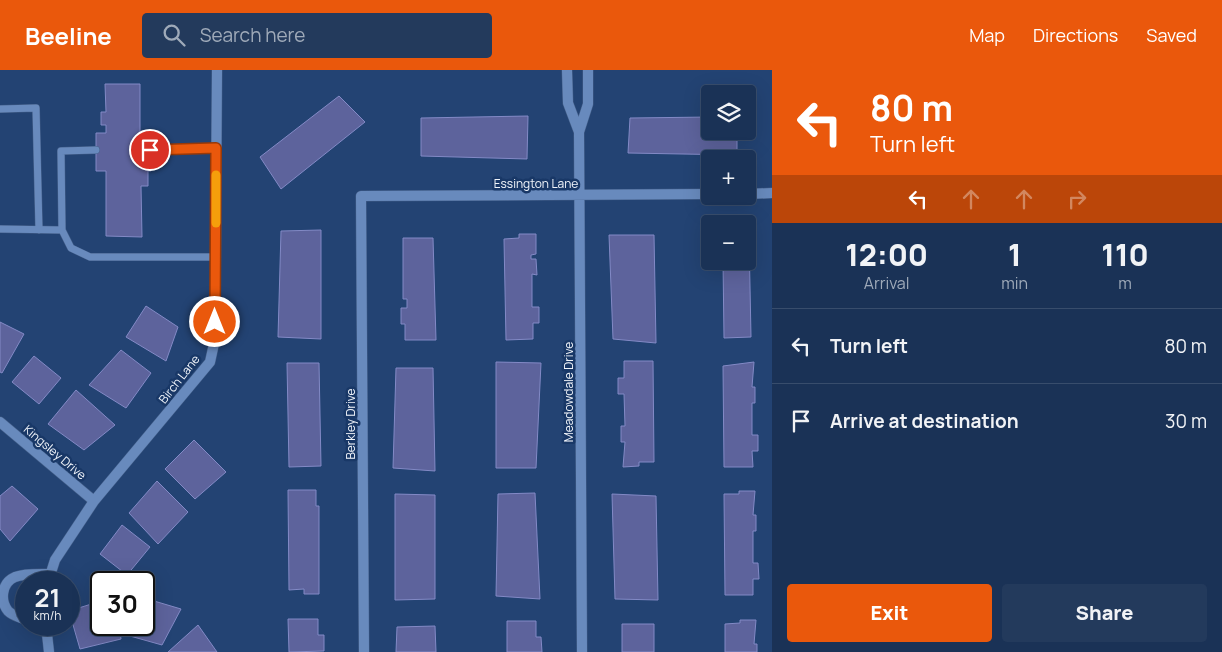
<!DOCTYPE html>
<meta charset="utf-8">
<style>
:root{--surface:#1a3256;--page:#233a5c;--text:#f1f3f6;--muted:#9faab9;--line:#384d6c;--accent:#ea580c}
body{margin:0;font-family:Manrope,sans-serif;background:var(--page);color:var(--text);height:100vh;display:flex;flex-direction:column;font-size:19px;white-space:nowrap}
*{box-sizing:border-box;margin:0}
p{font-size:16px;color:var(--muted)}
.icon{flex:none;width:28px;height:28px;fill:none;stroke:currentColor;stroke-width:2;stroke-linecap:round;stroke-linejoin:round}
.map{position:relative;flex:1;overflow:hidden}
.drawer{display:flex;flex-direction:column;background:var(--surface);width:450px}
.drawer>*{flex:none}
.hud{background:#ea580c;color:#fff;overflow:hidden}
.controls{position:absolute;left:701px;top:15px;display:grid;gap:10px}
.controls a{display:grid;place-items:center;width:55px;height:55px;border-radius:5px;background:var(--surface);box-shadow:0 5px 20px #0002,0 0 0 1px var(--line);font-size:25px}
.speed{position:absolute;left:15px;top:501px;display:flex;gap:10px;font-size:25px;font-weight:700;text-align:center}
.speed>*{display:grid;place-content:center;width:65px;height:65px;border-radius:50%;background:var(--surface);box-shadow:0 5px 20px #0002,0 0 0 1px var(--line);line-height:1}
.speed small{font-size:12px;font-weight:400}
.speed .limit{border:2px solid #111;border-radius:8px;background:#fff;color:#111}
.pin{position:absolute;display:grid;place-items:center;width:42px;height:42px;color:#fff;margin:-21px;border:2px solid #fff;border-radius:50%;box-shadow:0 1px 5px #0007}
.me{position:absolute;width:55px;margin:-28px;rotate:0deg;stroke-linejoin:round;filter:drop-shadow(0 0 4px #0008)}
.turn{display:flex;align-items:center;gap:18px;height:105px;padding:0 15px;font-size:22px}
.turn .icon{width:65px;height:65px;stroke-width:2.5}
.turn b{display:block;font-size:35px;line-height:42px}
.lanes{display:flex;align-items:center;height:48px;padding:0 15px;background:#0003;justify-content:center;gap:25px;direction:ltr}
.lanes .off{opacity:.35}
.eta{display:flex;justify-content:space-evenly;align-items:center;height:85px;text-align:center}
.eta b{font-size:30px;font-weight:800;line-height:35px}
.primary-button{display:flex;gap:10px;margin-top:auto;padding:10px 15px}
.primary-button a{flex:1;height:58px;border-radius:5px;background:var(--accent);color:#fff;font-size:20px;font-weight:800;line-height:58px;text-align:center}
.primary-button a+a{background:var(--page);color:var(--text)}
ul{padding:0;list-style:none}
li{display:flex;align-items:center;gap:15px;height:75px;padding:0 15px;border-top:1px solid var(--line)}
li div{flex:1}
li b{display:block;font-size:19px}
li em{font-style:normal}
header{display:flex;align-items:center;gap:30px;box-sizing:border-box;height:70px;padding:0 25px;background:var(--accent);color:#fff}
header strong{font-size:24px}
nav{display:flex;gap:28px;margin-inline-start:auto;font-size:18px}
.search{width:350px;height:45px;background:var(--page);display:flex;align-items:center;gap:12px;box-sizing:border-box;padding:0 18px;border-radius:5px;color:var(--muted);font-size:19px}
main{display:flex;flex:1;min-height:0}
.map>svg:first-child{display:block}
</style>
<header>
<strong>Beeline</strong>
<div class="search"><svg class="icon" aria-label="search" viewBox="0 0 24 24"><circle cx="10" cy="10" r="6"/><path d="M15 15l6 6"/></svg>Search here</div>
<nav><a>Map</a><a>Directions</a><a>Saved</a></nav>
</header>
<main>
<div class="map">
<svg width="772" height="582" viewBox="0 0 772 582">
<rect width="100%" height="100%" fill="#234373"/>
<!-- building -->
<path fill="#5d639c" stroke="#838ac6" d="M 105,14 L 140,14 L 140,63 L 150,63 L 151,101 L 148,101 L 148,116 L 141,116 L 142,167 L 106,166 L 106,101 L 96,101 L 96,63 L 106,63 L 106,55 L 101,55 L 101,42 L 106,42 Z
M 339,26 L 365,52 L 281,119 L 260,87 Z
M 528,46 L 527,89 L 421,86 L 421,48 Z
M 710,47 L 710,61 L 737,61 L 737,85 L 628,83 L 630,48 Z
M 321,160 L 321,269 L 278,267 L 281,161 Z
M 519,164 L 536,164 L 536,184 L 531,185 L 531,189 L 536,189 L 537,205 L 532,204 L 532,237 L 539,237 L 539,253 L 533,253 L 533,269 L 506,270 L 504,169 L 519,168 Z
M 609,165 L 654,165 L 656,273 L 613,269 Z
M 748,166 L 749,166 L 751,267 L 724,268 L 723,191 L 748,191 Z
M 403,168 L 433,168 L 436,270 L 405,270 L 405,254 L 401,254 L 401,238 L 407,238 L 407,229 L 403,229 Z
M 146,236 L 178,257 L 166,291 L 126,267 Z
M 0,252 L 24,264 L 2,303 L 0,302 Z
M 121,280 L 151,303 L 126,338 L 89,315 Z
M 34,286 L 61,308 L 39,334 L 12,312 Z
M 624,291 L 653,291 L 654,392 L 639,392 L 639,396 L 623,397 L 625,372 L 621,372 L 621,356 L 625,356 L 624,324 L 618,324 L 618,308 L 624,308 Z
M 496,292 L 541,293 L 536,398 L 496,398 Z
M 754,292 L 752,317 L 755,317 L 755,333 L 752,333 L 752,365 L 758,365 L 758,381 L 752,381 L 753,397 L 724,397 L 723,296 Z
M 287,293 L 319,293 L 321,396 L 289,397 Z
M 396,298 L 433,298 L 435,401 L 393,398 Z
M 76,320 L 115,355 L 84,380 L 48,354 Z
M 194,370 L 226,402 L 195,429 L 165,399 Z
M 157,411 L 188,442 L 158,474 L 129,443 Z
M 12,416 L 38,439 L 10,471 L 0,459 L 0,426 Z
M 288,420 L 316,420 L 316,436 L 319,436 L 319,524 L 304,524 L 304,519 L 289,520 Z
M 739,421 L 755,421 L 753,445 L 756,445 L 756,461 L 753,461 L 753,493 L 758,493 L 759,509 L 753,509 L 753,525 L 725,525 L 724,424 L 739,424 Z
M 535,423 L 540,529 L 496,526 L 498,424 Z
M 395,424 L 435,425 L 435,529 L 395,530 Z
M 612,424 L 656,426 L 658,530 L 615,529 Z
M 122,455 L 150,477 L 127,505 L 100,484 Z
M 144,528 L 181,539 L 162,575 L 130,566 L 132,555 L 144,555 Z
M 101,531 L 101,555 L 119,555 L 121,569 L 80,579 L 69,541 Z
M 288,549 L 318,549 L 318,565 L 324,565 L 324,581 L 289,582 Z
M 740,550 L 756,550 L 754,574 L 757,574 L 757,582 L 725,582 L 725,554 L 740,553 Z
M 507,551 L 536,551 L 536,567 L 541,567 L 542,582 L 507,582 Z
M 622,554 L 654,554 L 654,582 L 622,582 Z
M 198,555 L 217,582 L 168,582 Z
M 435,556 L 436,582 L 396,582 L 397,557 Z"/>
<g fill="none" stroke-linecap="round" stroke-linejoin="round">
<!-- service casing -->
<g stroke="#445f89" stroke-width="8">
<path id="service" d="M 0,39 L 36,38 L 39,160
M 96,80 L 61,81 L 62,160 L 71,178 L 90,187 L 216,187
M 150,80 L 217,78
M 0,159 L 62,160"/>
</g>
<!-- minor casing -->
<g stroke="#445f89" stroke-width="11">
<path id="minor" d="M 567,0 L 568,33 L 579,62
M 748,124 L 772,123
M 0,352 L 94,431
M 48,512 L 55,490 L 94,431 L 210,292 L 215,269 L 217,0
M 26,550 C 20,547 13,546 8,541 C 0,531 1,513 15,507 C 25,503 40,504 51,504
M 46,555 L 49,582
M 364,582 L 361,126 L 710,124
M 582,582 L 579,62 L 588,34 L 588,0"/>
</g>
<!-- service -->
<use href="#service" stroke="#688abd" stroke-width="7"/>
<!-- minor -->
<use href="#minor" stroke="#688abd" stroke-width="10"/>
</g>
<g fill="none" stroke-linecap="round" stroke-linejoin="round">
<!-- route casing -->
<g stroke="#983908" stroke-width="12">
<path id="route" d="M 150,80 L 216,78 L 215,252"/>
</g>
<!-- route -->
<use href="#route" stroke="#ea580c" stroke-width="9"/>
<!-- slow -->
<path stroke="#f59e0b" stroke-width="9" d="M 216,153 L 216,105"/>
</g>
<g text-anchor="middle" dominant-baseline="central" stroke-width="5" stroke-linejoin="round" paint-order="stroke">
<!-- street labels -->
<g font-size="12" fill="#f0f4fa" stroke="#193867">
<text x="536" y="113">Essington Lane</text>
<text transform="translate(179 309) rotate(-52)">Birch Lane</text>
<text transform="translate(568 322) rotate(-90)">Meadowdale Drive</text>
<text transform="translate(350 354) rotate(-90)">Berkley Drive</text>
<text transform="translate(55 382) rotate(40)">Kingsley Drive</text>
</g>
</g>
</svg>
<div class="controls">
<a><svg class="icon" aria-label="layers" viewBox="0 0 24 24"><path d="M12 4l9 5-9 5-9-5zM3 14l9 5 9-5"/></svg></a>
<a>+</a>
<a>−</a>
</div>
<div class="speed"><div>21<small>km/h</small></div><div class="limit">30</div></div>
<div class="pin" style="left:150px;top:80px;background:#d93025"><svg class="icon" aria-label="arrive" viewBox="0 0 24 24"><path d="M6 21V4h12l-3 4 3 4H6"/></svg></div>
<svg class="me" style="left:215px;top:252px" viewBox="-20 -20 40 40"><circle r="17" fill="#ea580c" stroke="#fff" stroke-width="3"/><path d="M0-11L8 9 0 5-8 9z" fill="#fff"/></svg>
</div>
<section class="drawer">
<div class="hud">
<div class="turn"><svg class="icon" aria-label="left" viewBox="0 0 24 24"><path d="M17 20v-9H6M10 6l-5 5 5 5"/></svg><div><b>80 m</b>Turn left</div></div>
<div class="lanes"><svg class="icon" aria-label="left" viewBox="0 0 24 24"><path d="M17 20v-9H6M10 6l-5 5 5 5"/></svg><svg class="icon off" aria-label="ahead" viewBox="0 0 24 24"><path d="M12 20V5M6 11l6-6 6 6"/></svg><svg class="icon off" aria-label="ahead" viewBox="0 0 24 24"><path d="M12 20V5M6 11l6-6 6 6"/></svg><svg class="icon off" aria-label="right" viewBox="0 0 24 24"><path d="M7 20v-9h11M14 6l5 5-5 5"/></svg></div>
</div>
<div class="eta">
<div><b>12:00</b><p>Arrival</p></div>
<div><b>1</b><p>min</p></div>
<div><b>110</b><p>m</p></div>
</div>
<ul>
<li><svg class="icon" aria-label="left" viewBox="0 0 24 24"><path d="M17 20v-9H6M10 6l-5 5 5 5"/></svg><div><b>Turn left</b></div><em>80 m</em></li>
<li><svg class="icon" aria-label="arrive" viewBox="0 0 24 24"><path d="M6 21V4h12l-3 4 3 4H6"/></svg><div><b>Arrive at destination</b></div><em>30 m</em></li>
</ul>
<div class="primary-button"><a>Exit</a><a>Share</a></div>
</section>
</main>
